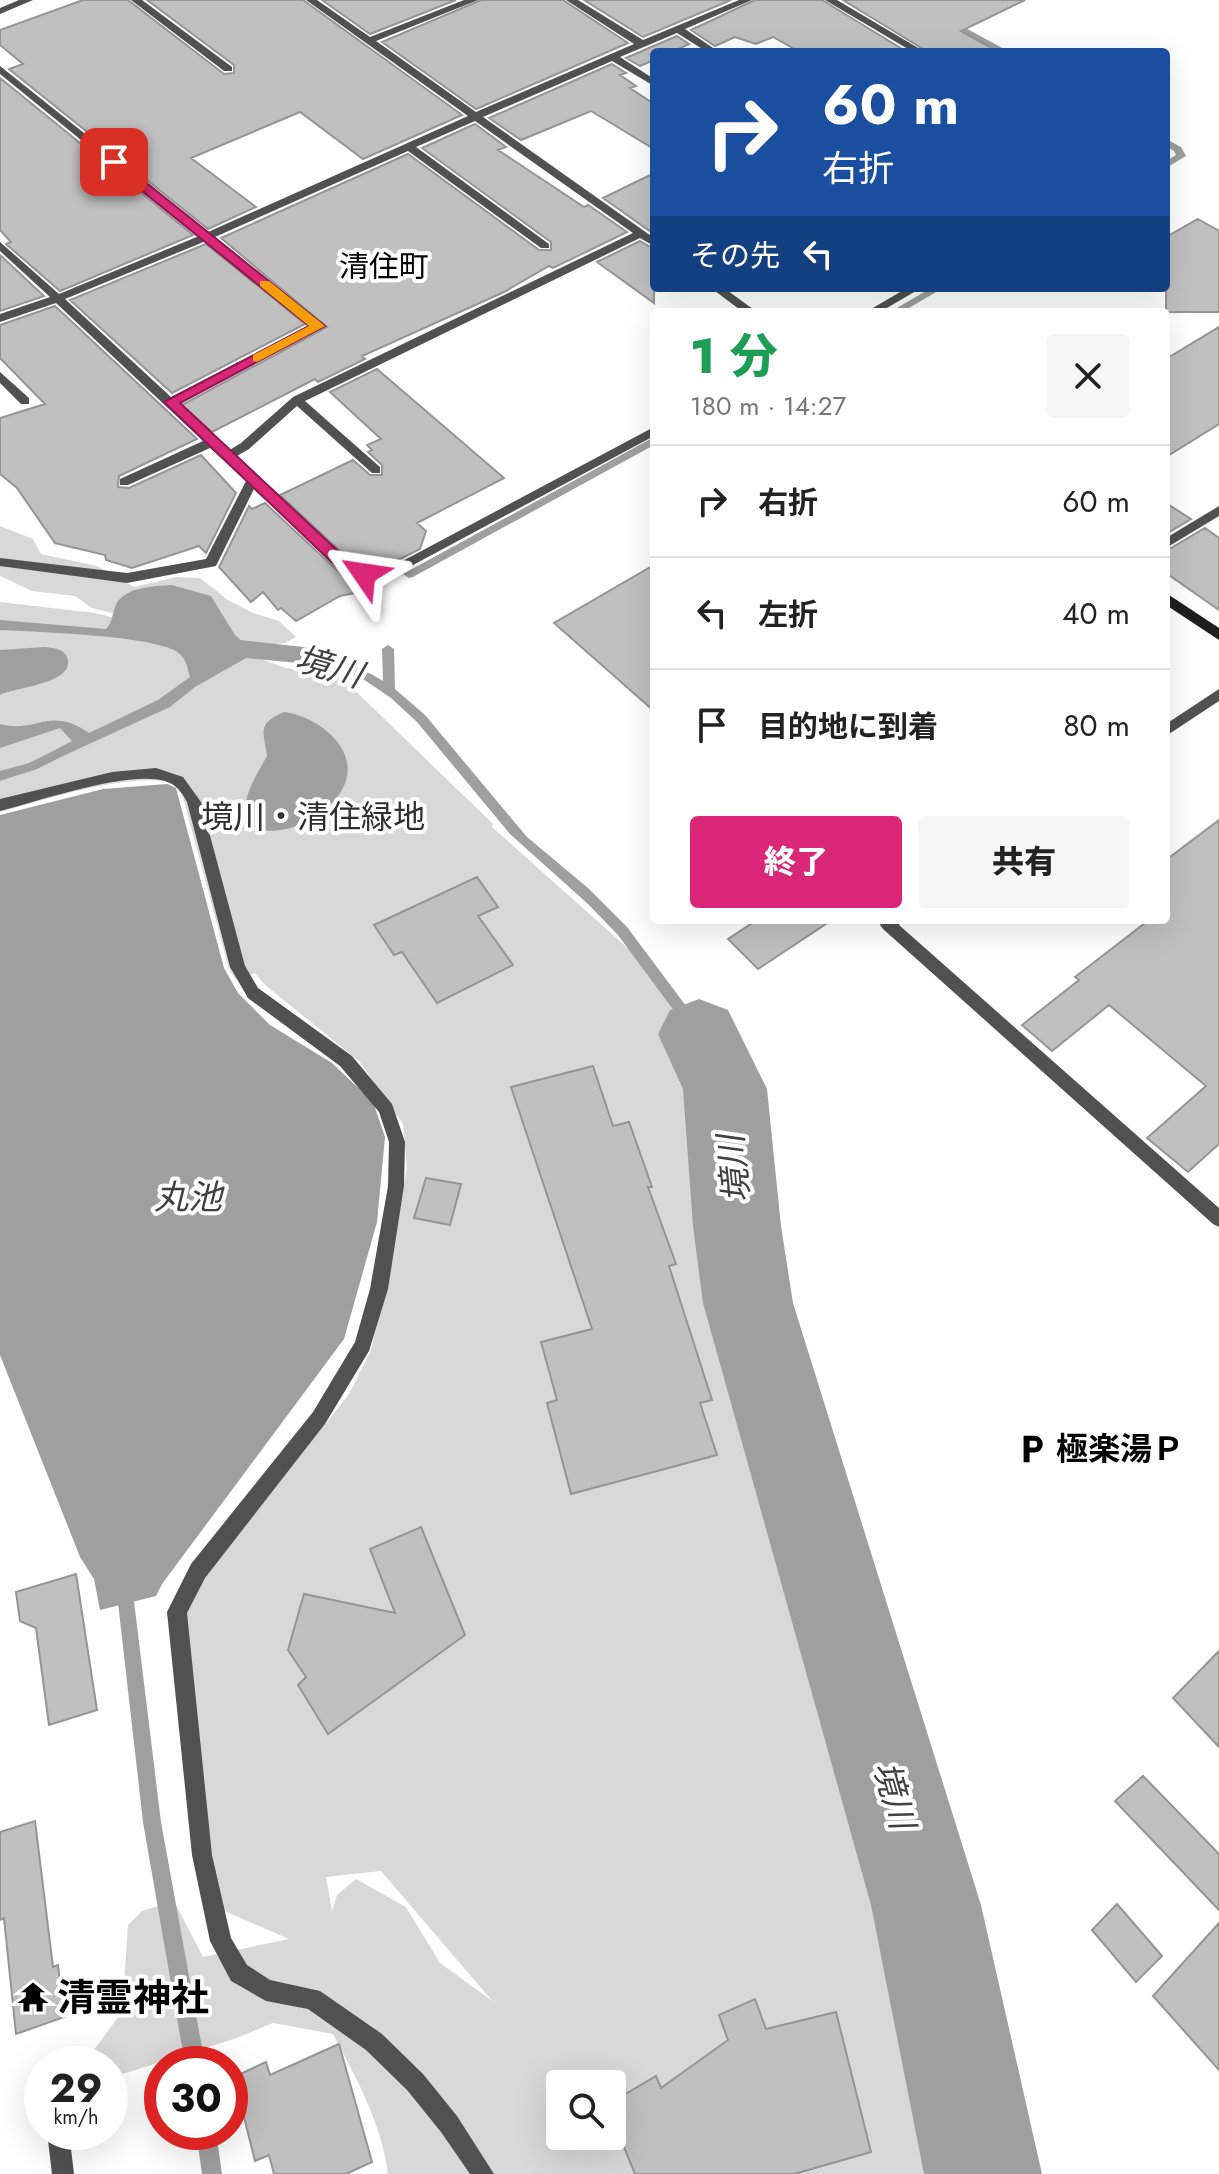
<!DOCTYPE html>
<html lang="ja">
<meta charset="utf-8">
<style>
:root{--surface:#fff;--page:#f6f6f6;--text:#222;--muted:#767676;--line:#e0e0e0;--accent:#db2777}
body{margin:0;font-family:Jost,"Noto Sans JP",sans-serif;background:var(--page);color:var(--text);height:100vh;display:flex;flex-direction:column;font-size:30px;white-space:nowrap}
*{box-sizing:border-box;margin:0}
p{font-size:26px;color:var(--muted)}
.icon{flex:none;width:44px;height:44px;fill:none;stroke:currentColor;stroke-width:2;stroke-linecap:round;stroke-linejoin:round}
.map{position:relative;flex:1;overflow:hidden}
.panel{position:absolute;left:650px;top:308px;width:520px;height:616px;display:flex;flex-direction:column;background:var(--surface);border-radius:8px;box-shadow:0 8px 32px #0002}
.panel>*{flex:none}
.guide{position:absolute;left:650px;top:48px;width:520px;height:244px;border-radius:8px;box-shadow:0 8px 32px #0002;background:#1a4fa0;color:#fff;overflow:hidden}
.fabs{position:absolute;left:546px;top:2070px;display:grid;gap:16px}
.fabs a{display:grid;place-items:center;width:80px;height:80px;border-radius:8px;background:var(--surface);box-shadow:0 8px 32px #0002;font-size:40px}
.speed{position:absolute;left:24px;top:2046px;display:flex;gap:16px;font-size:40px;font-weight:700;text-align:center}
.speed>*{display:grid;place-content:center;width:104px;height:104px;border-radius:50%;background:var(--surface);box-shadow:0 8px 32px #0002;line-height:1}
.speed small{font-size:20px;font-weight:400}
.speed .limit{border:12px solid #d22;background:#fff;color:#111}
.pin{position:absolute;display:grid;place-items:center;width:68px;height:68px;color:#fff;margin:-34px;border-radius:16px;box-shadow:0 4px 12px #0006}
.me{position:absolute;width:88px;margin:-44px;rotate:302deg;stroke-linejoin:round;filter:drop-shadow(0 0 6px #0008)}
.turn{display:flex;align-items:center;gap:28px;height:168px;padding:0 40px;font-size:36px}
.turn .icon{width:104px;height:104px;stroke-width:2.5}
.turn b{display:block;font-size:56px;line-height:68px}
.then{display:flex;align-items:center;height:76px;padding:0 40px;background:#0003;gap:16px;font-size:30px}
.round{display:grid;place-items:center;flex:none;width:84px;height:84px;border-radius:8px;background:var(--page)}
.headline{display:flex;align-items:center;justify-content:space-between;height:136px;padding:0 40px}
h1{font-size:48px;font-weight:800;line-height:60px;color:#1e9e55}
.primary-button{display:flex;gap:16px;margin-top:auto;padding:16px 40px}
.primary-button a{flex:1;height:92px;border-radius:8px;background:var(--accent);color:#fff;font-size:32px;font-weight:800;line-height:92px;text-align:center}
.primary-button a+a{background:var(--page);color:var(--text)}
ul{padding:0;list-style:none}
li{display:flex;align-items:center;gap:24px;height:112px;padding:0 40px;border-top:2px solid var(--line)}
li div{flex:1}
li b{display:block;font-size:30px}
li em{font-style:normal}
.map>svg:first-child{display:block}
</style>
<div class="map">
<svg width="1219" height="2174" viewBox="0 0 1219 2174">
<rect width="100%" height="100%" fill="#fff"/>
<!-- green -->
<path fill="#d8d8d8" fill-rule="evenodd" d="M 0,526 L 33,539 L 41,554 L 97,566 L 134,587 L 176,577 L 200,578 L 228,600 L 253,613 L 279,621 L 296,637 L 285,643 L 267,645 L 124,616 L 92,608 L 75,596 L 32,591 L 0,576 Z
M 0,602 L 95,613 L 219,644 L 286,668 L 339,675 L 493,824 L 492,827 L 659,976 L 706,1098 L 717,1226 L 960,2174 L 388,2174 C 382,2125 356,2077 333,2034 L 273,2023 L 234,2039 L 110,2078 L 110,2064 L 93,2064 L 91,2054 L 122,2012 L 128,1925 L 142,1911 L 174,1901 L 203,1957 L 289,1939 L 213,1906 L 177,1612 L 349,1394 L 371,1350 L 394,1248 L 407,1167 L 403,1124 L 359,1061 L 264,984 L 255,973 L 236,980 L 229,969 L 180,786 C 142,767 42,801 0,812 ZM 381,1871 L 494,2003 L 495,2003 L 440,1963 L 406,1907 L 356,1879 L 337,1895 L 332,1911 L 326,1877 ZM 560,2084 L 612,2084 L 612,2136 L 560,2136 Z"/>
<!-- water -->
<path fill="#9f9f9f" d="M 172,585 L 211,596 L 235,635 L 241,640 L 312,648 L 308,664 L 246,658 L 195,687 L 170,707 L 65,755 L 59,748 L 72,741 L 60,728 L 0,748 L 0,724 C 37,734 49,705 89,733 L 158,700 L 190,677 C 188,669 186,660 180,654 C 160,635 33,632 0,630 L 0,620 L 106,629 C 112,623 112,616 115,607 C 122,587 154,586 172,585 Z
M 44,647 C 53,648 63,648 67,657 C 77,684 15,687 0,695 L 0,650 Z
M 284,712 C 304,715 319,723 333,737 C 385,791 285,851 247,824 C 241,796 254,780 267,756 C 264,732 256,724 284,712 Z
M 167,784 L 176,788 L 224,968 L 238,993 L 270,1025 L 332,1063 L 373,1102 L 385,1137 L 377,1222 L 344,1339 L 162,1584 L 156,1596 L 100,1610 L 94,1579 L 80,1557 L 0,1355 L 0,815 L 103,789 Z"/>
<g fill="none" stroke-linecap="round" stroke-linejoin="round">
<!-- stream -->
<path fill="#9f9f9f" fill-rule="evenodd" d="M 949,19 L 1006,50 L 1007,52 L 997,52 L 946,24 L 945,22 Z
M 1166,139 L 1181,147 L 1186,156 L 1166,168 L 1166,161 L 1176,155 L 1174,151 L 1166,146 Z
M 931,288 L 943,288 L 902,312 L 890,312 Z
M 654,437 L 654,445 L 413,577 L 409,578 L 403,574 Z
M 388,645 L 394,649 L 395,689 L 425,715 L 527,837 L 588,888 L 627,927 L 704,1030 L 706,1034 L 704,1038 L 694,1038 L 618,935 L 588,904 L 510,834 L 417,722 L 391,698 L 363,679 L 331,666 L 293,658 L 287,654 L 293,650 C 325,656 355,663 383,681 L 382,649 Z
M 77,739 L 81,741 L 83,744 L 81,747 L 37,769 L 0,781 L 0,771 L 29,763 Z
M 124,1577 L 130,1579 L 132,1585 L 161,1822 L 205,2064 L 185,2064 L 143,1822 L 116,1585 L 118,1579 Z
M 196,2132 L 216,2132 L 222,2174 L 202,2174 Z"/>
<!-- river -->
<path fill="#9f9f9f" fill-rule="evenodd" d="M 699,999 L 728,1010 L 767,1089 L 781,1226 L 793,1303 L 981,1905 L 1042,2174 L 924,2174 L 871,1905 L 703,1303 L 693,1226 L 683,1089 L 658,1034 L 670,1010 Z"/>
</g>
<!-- building -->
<path fill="#c0c0c0" stroke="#959595" stroke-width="2" d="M 83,0 L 128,0 L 224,74 L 234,73 L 234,65 L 147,0 L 303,0 L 462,115 L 363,159 L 300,112 L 191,158 L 256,207 L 208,229 L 9,69 L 23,64 L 0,45 L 0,30 Z
M 322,0 L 456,0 L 370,34 Z
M 481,0 L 563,0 L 628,43 L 476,109 L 382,42 Z
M 584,0 L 731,0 L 643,37 Z
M 755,0 L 822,0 L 907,52 L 800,52 L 773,37 L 756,44 L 735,37 L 715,46 L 691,30 Z
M 843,0 L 1025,0 L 961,31 L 999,52 L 928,52 Z
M 677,36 L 689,44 L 672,52 L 654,52 L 654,60 L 640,66 L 626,58 Z
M 612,64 L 626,73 L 620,75 L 636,86 L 630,88 L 654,104 L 654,149 L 591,111 L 521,140 L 489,118 Z
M 0,78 L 193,235 L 60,291 L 6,244 L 11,242 L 0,230 Z
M 475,124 L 506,147 L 498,150 L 584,207 L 588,205 L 627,232 L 553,268 L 549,266 L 504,292 L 362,356 L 365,359 L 318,382 L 315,379 L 212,432 L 182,405 L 327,327 L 221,238 L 408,154 L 539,250 L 551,250 L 551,242 L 422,148 Z
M 654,173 L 654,234 L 603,198 Z
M 1198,219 L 1219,231 L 1219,312 L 1166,312 L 1166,237 Z
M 640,241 L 654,249 L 654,303 L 597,262 Z
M 206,244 L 305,324 L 172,393 L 70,300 Z
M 0,255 L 44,296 L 0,311 Z
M 55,306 L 197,439 L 119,476 L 118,487 L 129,488 L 201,455 L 236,493 L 206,553 L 199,546 L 132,568 L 106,560 L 105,555 L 55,543 L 17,488 L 0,474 L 0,418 L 45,404 L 0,358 L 0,325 Z
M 1219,327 L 1219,424 L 1166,457 L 1166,359 Z
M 377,369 L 504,478 L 417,523 L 426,531 L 420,549 L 396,561 L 364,566 L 354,564 L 280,495 L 353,460 L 370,475 L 382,475 L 382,465 L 368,452 L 372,450 L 367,445 L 381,439 L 330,392 Z
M 265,503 L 342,575 L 356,580 L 355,593 L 340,596 L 296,621 L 281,608 L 278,610 L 263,592 L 251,602 L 219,567 L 249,506 L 252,509 Z
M 1166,503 L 1191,519 L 1166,534 Z
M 1205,528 L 1219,538 L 1219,610 L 1166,573 L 1166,551 Z
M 654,565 L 654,711 L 554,623 Z
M 1219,820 L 1219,1144 L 1188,1172 L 1147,1138 L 1206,1086 L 1109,1005 L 1052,1051 L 1022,1025 L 1079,980 L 1075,977 L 1149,920 L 1166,920 L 1166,860 Z
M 477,877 L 498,907 L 478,916 L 513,965 L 437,1003 L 402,952 L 394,955 L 374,925 Z
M 757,920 L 832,920 L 758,969 L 728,939 Z
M 593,1066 L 613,1126 L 629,1122 L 652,1187 L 648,1187 L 676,1264 L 669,1266 L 712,1400 L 700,1403 L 717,1455 L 571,1494 L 547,1403 L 557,1400 L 541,1342 L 592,1329 L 511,1087 Z
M 426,1178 L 461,1184 L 450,1225 L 414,1218 Z
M 421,1527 L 465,1635 L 328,1734 L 298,1685 L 306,1677 L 288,1650 L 304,1594 L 395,1613 L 370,1549 Z
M 76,1574 L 97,1710 L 49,1725 L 36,1628 L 20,1621 L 16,1592 Z
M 1219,1651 L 1219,1747 L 1173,1698 Z
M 1143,1776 L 1219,1854 L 1219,1910 L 1115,1801 Z
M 35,1821 L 53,1967 L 58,1965 L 64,2017 L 16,2034 L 4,1918 L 0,1920 L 0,1832 Z
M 1117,1904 L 1162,1956 L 1136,1982 L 1092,1930 Z
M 1219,1923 L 1219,2070 L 1153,1996 Z
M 755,1999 L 766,2029 L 836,2012 L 871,2152 L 794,2174 L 635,2174 L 612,2118 L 612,2102 L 656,2076 L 661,2088 L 728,2040 L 719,2015 Z
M 339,2044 L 372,2162 L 346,2174 L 274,2174 L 269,2155 L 255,2161 L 234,2077 L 266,2062 L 270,2075 Z"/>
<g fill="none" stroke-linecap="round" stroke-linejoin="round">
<!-- lane -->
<path fill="#515151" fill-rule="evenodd" d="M 1219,506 L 1219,516 L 1166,548 L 1166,538 Z
M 47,2132 L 69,2132 L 74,2174 L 52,2174 Z"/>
<!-- street -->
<path fill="#515151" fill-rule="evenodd" d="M 19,0 L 33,0 L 0,14 L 0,8 Z
M 131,0 L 142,0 L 232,67 L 232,71 L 224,71 Z
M 306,0 L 317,0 L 370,37 L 464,0 L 478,0 L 376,41 L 476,112 L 634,44 L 566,0 L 578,0 L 643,40 L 739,0 L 752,0 L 685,29 L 719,52 L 707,52 L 677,33 L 620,57 L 654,79 L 654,86 L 612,61 L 483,117 L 654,238 L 654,246 L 640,238 L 305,401 L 380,467 L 380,473 L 372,473 L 297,406 L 249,449 L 235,457 L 353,567 L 364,569 L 397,564 L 654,427 L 654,436 L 400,572 L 364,579 L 344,573 L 254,489 L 216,566 L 127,583 L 0,566 L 0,558 L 127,573 L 206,559 L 246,481 L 210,448 L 128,485 L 120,485 L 120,479 L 203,441 L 56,303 L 0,322 L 0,314 L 50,297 L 0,251 L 0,242 L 59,294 L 199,236 L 0,74 L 0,66 L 208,232 L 468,116 ZM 475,121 L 633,233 L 293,397 L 241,443 L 228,451 L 177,404 L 324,326 L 215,237 L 408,151 L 541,248 L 549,248 L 549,244 L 416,147 ZM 206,241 L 310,325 L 171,397 L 65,299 Z
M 825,0 L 837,0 L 925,52 L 913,52 Z
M 711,288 L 724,288 L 757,312 L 743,312 Z
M 907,288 L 921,288 L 880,312 L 866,312 Z
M 0,372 L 29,398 L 29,404 L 21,404 L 0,383 Z
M 1219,689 L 1219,701 L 1166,736 L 1166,724 Z
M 156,768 L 183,777 L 201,802 L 245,966 L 258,988 L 352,1056 L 392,1104 L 405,1142 L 404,1186 L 388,1289 L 369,1351 L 325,1424 L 205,1578 L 187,1613 L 212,1855 L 231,1938 L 247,1965 L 270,1980 L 320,1991 L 382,2034 L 423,2074 L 457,2116 L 494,2174 L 470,2174 L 441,2132 L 407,2090 L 366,2050 L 308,2009 L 266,2001 L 231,1981 L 210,1941 L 192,1855 L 167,1612 L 191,1564 L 313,1412 L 355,1342 L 370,1289 L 388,1186 L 389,1142 L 379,1112 L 340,1066 L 248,998 L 230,967 L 187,802 C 182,793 176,784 165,781 C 128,770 39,801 0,811 L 0,799 L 112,772 Z
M 884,920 L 903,920 L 899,925 L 1219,1208 L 1219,1227 L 1213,1224 L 883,929 L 880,925 Z"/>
<!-- secondary -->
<path fill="#1e1e1e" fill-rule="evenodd" d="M 1166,593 L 1219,628 L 1219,640 L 1166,605 Z"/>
</g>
<!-- route -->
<path fill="#db2777" stroke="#8e194d" stroke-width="2" d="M 110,160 L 118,160 L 325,326 L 180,403 L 354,566 L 369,570 L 369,577 L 344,574 L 164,402 L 309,326 L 110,165 Z"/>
<!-- slow -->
<path fill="#f59e0b" d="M 260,281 L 269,281 L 325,326 L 257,362 L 253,361 L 253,355 L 309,326 L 260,286 Z"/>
<!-- icons -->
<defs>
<g id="parking-bare" transform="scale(2.4)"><path d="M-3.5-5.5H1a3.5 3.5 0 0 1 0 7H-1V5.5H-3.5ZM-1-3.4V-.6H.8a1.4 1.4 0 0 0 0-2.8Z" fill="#000" stroke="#fff" stroke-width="2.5" paint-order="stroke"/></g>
<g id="temple-bare" transform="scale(2.4)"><path d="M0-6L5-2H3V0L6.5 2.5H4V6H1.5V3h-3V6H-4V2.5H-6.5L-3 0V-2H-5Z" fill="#000" stroke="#fff" stroke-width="2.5" paint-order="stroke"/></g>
</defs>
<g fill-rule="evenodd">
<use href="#parking-bare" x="1032" y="1449"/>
<use href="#temple-bare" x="33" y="1997"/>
</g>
<g text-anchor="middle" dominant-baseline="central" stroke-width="8" stroke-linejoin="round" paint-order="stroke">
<!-- far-quarter labels -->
<g font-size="30" fill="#000" stroke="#fff">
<text x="384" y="266">清住町</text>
</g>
<!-- park labels -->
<g font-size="32" fill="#2f2f2f" stroke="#fff">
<text x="313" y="817">境川・清住緑地</text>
</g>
<!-- poi labels -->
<g font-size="32" font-weight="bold" fill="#000" stroke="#fff" text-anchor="start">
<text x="1056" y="1449">極楽湯Ｐ</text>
</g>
<!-- water labels -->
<g font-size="34" font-style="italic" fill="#404040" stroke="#fff">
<text transform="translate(329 667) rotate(16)">境川</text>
<text transform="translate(734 1169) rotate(-96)">境川</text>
<text x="188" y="1197">丸池</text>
<text transform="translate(894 1795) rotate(74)">境川</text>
</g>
<!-- near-poi labels -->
<g font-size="38" font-weight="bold" fill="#000" stroke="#fff" text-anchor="start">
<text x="57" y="1997">清霊神社</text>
</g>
</g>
</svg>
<div class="fabs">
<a><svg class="icon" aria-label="search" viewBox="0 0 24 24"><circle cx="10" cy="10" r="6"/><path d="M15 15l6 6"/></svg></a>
</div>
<div class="speed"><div>29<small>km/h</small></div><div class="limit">30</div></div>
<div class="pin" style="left:114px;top:162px;background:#d93025"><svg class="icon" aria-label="arrive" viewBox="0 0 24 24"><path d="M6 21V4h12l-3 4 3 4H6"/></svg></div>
<svg class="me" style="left:364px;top:574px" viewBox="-20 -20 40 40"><path d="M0-17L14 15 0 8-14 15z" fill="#db2777" stroke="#fff" stroke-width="4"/></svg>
<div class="guide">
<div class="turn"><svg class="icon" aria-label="right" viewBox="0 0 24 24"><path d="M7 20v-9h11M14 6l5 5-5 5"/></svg><div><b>60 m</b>右折</div></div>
<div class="then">その先<svg class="icon" aria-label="left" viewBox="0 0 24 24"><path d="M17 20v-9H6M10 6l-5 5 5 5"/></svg></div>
</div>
<section class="panel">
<div class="headline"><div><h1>1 分</h1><p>180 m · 14:27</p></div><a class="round"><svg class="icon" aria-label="close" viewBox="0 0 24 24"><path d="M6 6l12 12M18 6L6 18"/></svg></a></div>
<ul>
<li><svg class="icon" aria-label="right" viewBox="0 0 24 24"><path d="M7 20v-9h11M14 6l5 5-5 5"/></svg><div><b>右折</b></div><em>60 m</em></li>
<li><svg class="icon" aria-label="left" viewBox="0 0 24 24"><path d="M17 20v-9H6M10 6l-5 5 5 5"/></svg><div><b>左折</b></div><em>40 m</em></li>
<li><svg class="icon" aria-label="arrive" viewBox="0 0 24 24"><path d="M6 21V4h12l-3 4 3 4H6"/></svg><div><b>目的地に到着</b></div><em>80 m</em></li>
</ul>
<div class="primary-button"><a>終了</a><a>共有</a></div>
</section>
</div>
